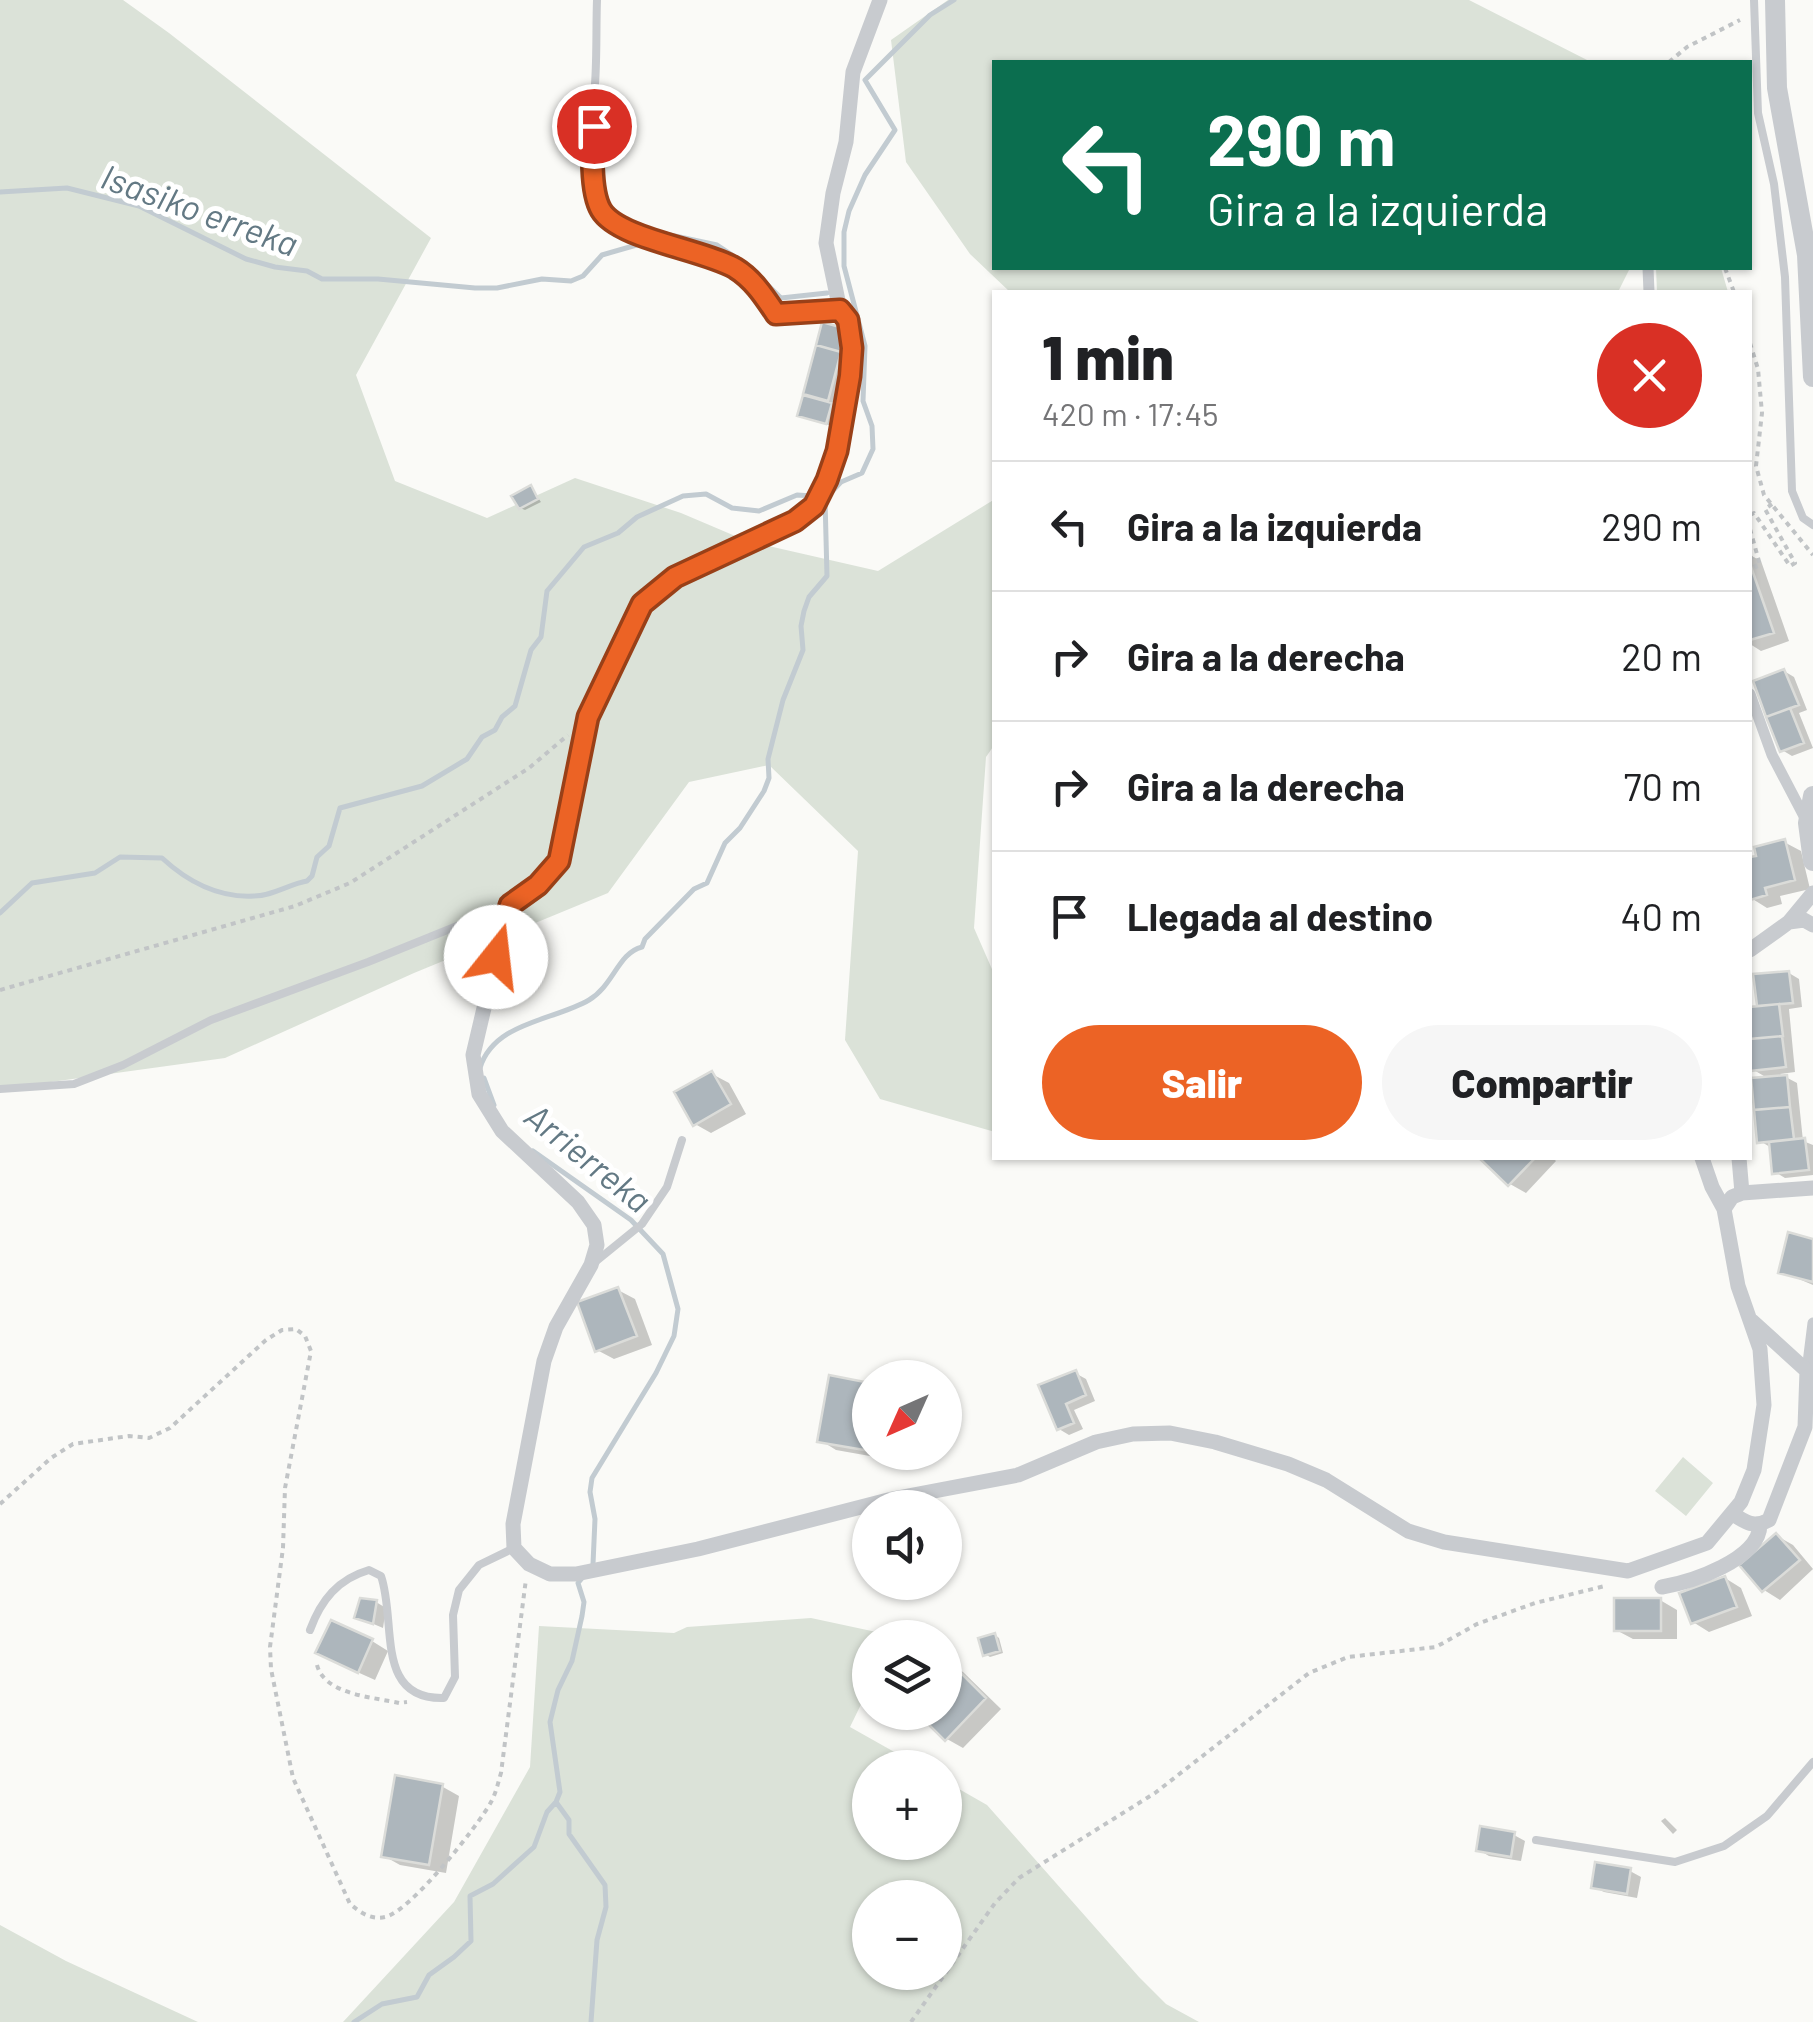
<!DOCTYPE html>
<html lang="es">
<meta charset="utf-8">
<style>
:root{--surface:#fff;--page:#f6f6f6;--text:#202124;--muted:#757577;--line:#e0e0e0;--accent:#ec6325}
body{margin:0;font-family:Barlow,sans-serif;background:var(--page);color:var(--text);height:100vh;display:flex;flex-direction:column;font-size:38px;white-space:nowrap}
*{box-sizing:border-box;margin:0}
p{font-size:32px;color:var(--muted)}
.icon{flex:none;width:55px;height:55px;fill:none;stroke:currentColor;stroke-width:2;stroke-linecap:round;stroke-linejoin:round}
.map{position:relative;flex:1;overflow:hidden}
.panel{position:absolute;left:992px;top:290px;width:760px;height:870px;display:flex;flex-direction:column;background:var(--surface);border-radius:0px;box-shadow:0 2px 8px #0004}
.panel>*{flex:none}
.guide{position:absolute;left:992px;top:60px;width:760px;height:210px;border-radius:0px;box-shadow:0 2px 8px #0004;background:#0b6e4f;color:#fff;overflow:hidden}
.needle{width:65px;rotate:225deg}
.tools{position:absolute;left:852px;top:1360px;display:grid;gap:20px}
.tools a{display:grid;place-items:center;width:110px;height:110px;border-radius:50%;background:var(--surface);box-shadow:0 2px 8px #0004;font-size:50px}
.pin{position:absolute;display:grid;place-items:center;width:85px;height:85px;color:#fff;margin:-42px;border:5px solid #fff;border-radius:50%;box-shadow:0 2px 10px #0007}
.me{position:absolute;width:110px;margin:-55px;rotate:16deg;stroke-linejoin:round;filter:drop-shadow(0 0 8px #0008)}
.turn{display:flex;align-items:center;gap:35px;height:210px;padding:0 50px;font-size:45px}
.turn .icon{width:130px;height:130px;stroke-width:2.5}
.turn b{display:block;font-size:70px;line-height:85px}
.round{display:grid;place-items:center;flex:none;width:105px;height:105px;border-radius:52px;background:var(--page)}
.head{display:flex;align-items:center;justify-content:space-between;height:170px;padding:0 50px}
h1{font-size:60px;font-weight:800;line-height:75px}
.action{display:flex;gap:20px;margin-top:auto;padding:20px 50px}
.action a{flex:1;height:115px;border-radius:60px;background:var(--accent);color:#fff;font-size:40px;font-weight:800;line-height:115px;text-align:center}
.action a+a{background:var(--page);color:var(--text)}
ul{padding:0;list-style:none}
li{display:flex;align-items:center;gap:30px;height:130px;padding:0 50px;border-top:2px solid var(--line)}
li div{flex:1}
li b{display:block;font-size:38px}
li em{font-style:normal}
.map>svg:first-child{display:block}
</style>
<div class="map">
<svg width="1813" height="2022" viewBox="0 0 1813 2022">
<rect width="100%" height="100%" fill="#fafaf7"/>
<!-- green -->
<path fill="#dbe2d8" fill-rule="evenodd" d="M 0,0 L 123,0 L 169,33 L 431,238 L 356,375 L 395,481 L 487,518 L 575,478 L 681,513 L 747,541 L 878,571 L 995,499 L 995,744 L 986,757 L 974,928 L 995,976 L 995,1132 L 880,1099 L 845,1040 L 858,851 L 769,765 L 689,782 L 608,893 L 414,973 L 225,1058 L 0,1089 Z
M 948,0 L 1469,0 L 1591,62 L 995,62 L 995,268 L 1630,268 L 1618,292 L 1010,292 L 970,254 L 906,162 L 891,40 Z
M 1656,268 L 1721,268 L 1728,292 L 1657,292 Z
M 1683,1457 L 1713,1483 L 1686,1516 L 1655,1491 Z
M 811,1618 L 895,1636 L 870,1638 L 870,1686 L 850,1727 L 921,1767 L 870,1768 L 870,1842 L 945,1842 L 945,1781 L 987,1805 L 1139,1977 L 1166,2004 L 1199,2022 L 343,2022 L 454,1902 L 530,1767 L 539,1626 L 674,1633 L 687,1627 ZM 870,1898 L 945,1898 L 945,1972 L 870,1972 Z
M 0,1925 L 66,1961 L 198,2022 L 0,2022 Z"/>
<!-- shadow -->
<path fill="#0003" d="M 824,325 L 856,337 L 837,428 L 800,415 Z
M 531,488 L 541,502 L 525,510 L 520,508 Z
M 1750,555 L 1761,561 L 1789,641 L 1761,651 L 1750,644 Z
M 1784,671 L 1794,677 L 1807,710 L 1799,713 L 1813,748 L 1792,756 L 1782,750 Z
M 1784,842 L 1801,851 L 1810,889 L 1780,896 L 1782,904 L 1767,908 L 1751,898 L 1750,860 Z
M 1789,973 L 1799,979 L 1802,1007 L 1789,1009 L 1795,1072 L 1780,1074 L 1797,1083 L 1803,1141 L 1813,1145 L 1813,1175 L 1785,1178 L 1775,1172 L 1770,1147 L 1760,1141 L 1769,1079 L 1752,1069 L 1750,1009 L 1759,1008 L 1756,977 Z
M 712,1074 L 729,1083 L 746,1114 L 711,1133 L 695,1124 Z
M 1482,1158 L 1553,1158 L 1556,1161 L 1526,1193 L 1510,1184 Z
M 1813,1241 L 1813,1285 L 1780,1271 Z
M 618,1290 L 635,1299 L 652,1345 L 614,1359 L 597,1350 Z
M 1075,1373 L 1086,1379 L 1095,1401 L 1074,1410 L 1083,1429 L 1069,1435 L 1059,1429 L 1042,1386 Z
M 870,1385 L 870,1452 L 899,1452 L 898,1461 L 836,1450 L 820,1440 Z
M 1777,1536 L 1793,1545 L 1813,1569 L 1780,1600 L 1764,1590 Z
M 1725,1578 L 1741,1588 L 1752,1616 L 1709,1632 L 1693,1622 Z
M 1660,1600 L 1677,1610 L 1677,1639 L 1633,1639 L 1616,1630 Z
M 376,1602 L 386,1608 L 383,1628 L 357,1617 Z
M 995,1635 L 999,1638 L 1003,1653 L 990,1657 L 985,1654 Z
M 372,1641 L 388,1651 L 375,1680 L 335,1662 Z
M 947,1663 L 963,1672 L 1001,1709 L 963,1748 L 947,1739 Z
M 397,1778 L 443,1787 L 459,1796 L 446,1873 L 400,1865 L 384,1856 Z
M 1665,1818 L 1677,1830 L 1673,1834 L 1661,1821 Z
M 1514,1835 L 1525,1841 L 1521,1861 L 1489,1856 L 1479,1850 Z
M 1630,1871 L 1641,1877 L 1637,1898 L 1604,1892 L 1594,1887 Z"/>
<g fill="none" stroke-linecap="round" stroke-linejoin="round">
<!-- stream -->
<path stroke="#c2cbd1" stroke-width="5" d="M 0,192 L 67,188 L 139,206 L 246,259 L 275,267 L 307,271 L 322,279 L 378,279 L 475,288 L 497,288 L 542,279 L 571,281 L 583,276 L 602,255 L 654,240 L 661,233 L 717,245 L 747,265 L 781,298 L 827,293
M 0,913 L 32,883 L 95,873 L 120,857 L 162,858 C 188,882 218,898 254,896 C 273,896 289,884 307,881 L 312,876 L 317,857 L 329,846 L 340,808 L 422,786 L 467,759 L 482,737 L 495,730 L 502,717 L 515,706 L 531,650 L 541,637 L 547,591 L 584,547 L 618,533 L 637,517 L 683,496 L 706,494 L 732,508 L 759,511 L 797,495 L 813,496
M 480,1068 C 494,1022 553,1021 589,1000 C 614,985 618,953 642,947 L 645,939 L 694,889 L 707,883 L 725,843 L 740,828 L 764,791 L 769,778 L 768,759 L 783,700 L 803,650 L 801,626 L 804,611 L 809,597 L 827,576 L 825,499 L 841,482 L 862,473 L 873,449 L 872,426 L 863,401 L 865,346 L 844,266 L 844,232 L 849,211 L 865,175 L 895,130 L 865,80 L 930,15 L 954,0
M 484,1078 L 494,1105
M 533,1151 L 631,1220 L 663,1254 L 678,1309 L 674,1336 L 656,1373 L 592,1478 L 590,1492 L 595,1519 L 593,1564 L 590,1568
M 556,1802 L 569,1820 L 569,1834 L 605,1885 L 606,1907 L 597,1940 L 591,2022
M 354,2022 L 382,2004 L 417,1997 L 429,1975 L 454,1957 L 471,1941 L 470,1896 L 493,1884 L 534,1847 L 547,1812 L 556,1802 L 560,1792 L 550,1722 L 558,1690 L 572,1661 L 582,1616 L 584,1602 L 578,1583 L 583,1577"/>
</g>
<!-- building -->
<path fill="#adb6bc" stroke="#dbdcd9" stroke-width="2.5" d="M 822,322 L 847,329 L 841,352 L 816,345 Z
M 816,345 L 841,352 L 828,401 L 803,394 Z
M 803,395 L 832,403 L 826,424 L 797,416 Z
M 531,485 L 538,499 L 519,509 L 511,496 Z
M 1750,564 L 1774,633 L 1750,640 Z
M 1784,669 L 1799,705 L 1766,717 L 1753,681 Z
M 1790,708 L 1804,743 L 1780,752 L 1766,717 Z
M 1785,839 L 1795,880 L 1765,888 L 1767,895 L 1750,900 L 1750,857 L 1756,856 L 1754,847 Z
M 1789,971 L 1793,1003 L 1757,1006 L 1753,974 Z
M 1779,1004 L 1783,1036 L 1750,1039 L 1750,1007 Z
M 1782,1036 L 1786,1067 L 1750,1071 L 1750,1039 Z
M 712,1071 L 731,1104 L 693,1126 L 674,1092 Z
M 1787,1075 L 1790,1107 L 1754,1110 L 1751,1078 Z
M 1790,1107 L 1794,1139 L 1757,1143 L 1754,1110 Z
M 1805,1138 L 1809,1170 L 1772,1174 L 1769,1142 Z
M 1479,1158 L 1535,1158 L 1508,1186 Z
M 1788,1232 L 1813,1239 L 1813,1282 L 1778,1273 Z
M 618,1287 L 637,1336 L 595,1352 L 577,1302 Z
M 1076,1370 L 1086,1395 L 1066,1404 L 1074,1423 L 1057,1430 L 1038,1385 Z
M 829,1375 L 870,1383 L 870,1451 L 817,1442 Z
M 1776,1533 L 1800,1560 L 1762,1592 L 1739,1565 Z
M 1725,1576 L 1737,1607 L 1691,1624 L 1679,1593 Z
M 360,1598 L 377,1600 L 373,1624 L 354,1618 Z
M 1614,1598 L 1661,1598 L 1661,1631 L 1614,1631 Z
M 331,1620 L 373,1639 L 358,1673 L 315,1653 Z
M 995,1633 L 1000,1651 L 983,1656 L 978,1638 Z
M 947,1659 L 986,1698 L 945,1741 L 916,1712 L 945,1712 Z
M 395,1775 L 443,1784 L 429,1865 L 381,1857 Z
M 1480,1826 L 1515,1832 L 1511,1857 L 1476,1851 Z
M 1595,1862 L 1631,1868 L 1627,1894 L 1591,1888 Z"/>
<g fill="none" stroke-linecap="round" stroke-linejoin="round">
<!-- path -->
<path stroke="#c1c4c6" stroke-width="4" stroke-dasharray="5 5" stroke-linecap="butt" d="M 1669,62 L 1687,47 L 1740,20
M 1725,268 L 1734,292
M 1750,343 L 1758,369 L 1762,413 L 1756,466 L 1764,495 L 1813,555
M 1750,515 L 1754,513 L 1790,566 L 1795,563 L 1765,509 L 1772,504
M 1750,529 L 1760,565 L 1756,567 L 1750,556
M 0,990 L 295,906 L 350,883 L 529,768 L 568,735
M 0,1504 L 51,1458 L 73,1444 L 129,1436 L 149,1438 L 170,1428 L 266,1340 L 282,1330 L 296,1329 L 305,1336 L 311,1351 L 285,1488 L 283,1548 L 270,1647 L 271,1669 L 293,1778 L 350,1904 C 361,1913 371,1920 385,1917 C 410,1912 478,1826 491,1802 C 496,1793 498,1783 501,1773 L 526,1579
M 317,1665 C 325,1695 373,1697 399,1703 L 407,1702
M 911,2022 L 995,1903 L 1019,1878 L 1155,1793 L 1309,1673 L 1348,1657 L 1436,1647 L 1477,1624 L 1535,1603 L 1605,1586"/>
<!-- service -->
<path stroke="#c8cbcf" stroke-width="8" d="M 597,0 C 596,28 597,56 595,84 C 594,118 587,175 599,207 C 611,237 704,250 736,268 C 754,279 764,296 776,314 L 840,310
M 1754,0 L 1758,113 L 1774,184 L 1785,277 L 1792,491 L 1803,518 L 1813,525
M 0,1089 L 74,1084 L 123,1065 L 211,1020 L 368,962 L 509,905
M 594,1263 L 642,1224 L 667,1187 L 682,1140
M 310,1630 C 321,1600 338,1579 369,1570 L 381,1576 C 397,1622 374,1700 444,1698 L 455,1677 L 453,1615 L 459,1590 L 479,1565 L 514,1548
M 1536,1840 L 1675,1862 L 1724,1846 L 1767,1816 L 1813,1762"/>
<!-- pedestrian -->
<path stroke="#c8cbcf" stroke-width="11" d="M 1648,268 L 1649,292
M 1750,694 L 1772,755 L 1806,820
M 1807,1371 L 1813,1323"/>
<!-- minor -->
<path stroke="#c8cbcf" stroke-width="15" d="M 880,0 L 853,72 L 846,142 L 833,193 L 826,243 L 840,310 L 848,320 L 852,347 L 837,451 L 827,480 L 814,506 L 795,521 L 675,577 L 642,604 L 588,717 L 559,861 L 539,885 L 510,905 L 496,957 L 473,1055 L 479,1094 L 502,1131 L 578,1202 L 594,1225 L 597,1245 L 591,1265 L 556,1327 L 544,1361 L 513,1524 L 514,1548 L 529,1564 L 550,1574 L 576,1574 L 698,1549 L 892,1499 L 1018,1475 L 1096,1442 L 1133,1434 L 1170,1433 L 1215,1442 L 1288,1464 L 1326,1480 L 1408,1531 L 1444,1542 L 1628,1571 L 1707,1543 L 1741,1502 L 1754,1470 L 1764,1405 L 1760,1349 L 1738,1286 L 1724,1209 L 1732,1197 L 1742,1193 L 1813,1188
M 1789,922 L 1804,920 L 1813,925
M 1750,950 L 1789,922 L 1813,893
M 1702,1158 L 1712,1187 L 1724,1209
M 1739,1158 L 1742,1193
M 1733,1514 C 1746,1523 1754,1528 1769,1520 L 1805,1427 L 1807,1371 L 1752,1321
M 1662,1587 C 1691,1582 1759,1560 1760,1525"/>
<!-- tertiary -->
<path stroke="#c8cbcf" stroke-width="20" d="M 1775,0 L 1777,88 L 1807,255 L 1813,377
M 1813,796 L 1808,823 L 1813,861"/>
</g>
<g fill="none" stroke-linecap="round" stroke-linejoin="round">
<!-- route casing -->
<g stroke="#994018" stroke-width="25">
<path id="route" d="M 496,957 L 510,905 L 538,885 L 559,861 L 588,717 L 642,604 L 675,577 L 795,521 L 814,506 L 827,480 L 837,451 L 850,376 L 852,348 L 848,320 L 840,310 L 776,314 C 764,296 753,279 735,268 C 702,249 618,239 601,210 C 590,191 592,147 594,126"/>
</g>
<!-- route -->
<use href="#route" stroke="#ec6325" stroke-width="18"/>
</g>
<g text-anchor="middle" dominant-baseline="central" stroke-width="10" stroke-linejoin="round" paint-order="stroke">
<!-- water labels -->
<g font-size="35" font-style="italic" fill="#637984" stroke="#fff">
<text transform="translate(200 209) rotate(20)">Isasiko erreka</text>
<text transform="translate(589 1157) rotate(39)">Arrierreka</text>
</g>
</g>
</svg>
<div class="tools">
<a><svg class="needle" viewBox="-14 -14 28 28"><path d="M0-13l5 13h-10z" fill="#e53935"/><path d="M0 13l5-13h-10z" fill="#757577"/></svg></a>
<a><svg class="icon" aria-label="sound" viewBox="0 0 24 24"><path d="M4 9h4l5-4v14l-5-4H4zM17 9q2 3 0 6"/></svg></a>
<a><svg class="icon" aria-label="layers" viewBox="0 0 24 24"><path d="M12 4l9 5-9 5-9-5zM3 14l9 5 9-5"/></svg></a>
<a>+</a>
<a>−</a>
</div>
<div class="pin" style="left:594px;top:126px;background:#d93025"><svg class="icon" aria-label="arrive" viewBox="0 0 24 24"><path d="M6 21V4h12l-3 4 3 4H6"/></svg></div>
<svg class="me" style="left:496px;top:957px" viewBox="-20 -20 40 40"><circle r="19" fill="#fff"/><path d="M0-13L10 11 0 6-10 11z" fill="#ec6325"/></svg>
<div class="guide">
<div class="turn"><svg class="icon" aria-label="left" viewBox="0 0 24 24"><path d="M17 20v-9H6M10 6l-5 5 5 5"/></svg><div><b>290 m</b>Gira a la izquierda</div></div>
</div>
<section class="panel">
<div class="head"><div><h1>1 min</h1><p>420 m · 17:45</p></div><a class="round" style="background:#d93025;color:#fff"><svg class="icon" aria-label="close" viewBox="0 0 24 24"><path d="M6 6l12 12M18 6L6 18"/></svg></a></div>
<ul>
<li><svg class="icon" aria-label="left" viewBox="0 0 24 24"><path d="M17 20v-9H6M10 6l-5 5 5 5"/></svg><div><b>Gira a la izquierda</b></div><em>290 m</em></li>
<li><svg class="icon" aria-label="right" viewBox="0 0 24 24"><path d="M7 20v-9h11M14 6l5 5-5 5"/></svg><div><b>Gira a la derecha</b></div><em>20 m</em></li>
<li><svg class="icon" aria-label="right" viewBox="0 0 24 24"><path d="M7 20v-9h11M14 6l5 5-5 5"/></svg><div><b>Gira a la derecha</b></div><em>70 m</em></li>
<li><svg class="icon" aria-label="arrive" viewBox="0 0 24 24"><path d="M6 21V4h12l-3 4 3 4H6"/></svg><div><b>Llegada al destino</b></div><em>40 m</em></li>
</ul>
<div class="action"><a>Salir</a><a>Compartir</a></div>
</section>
</div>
